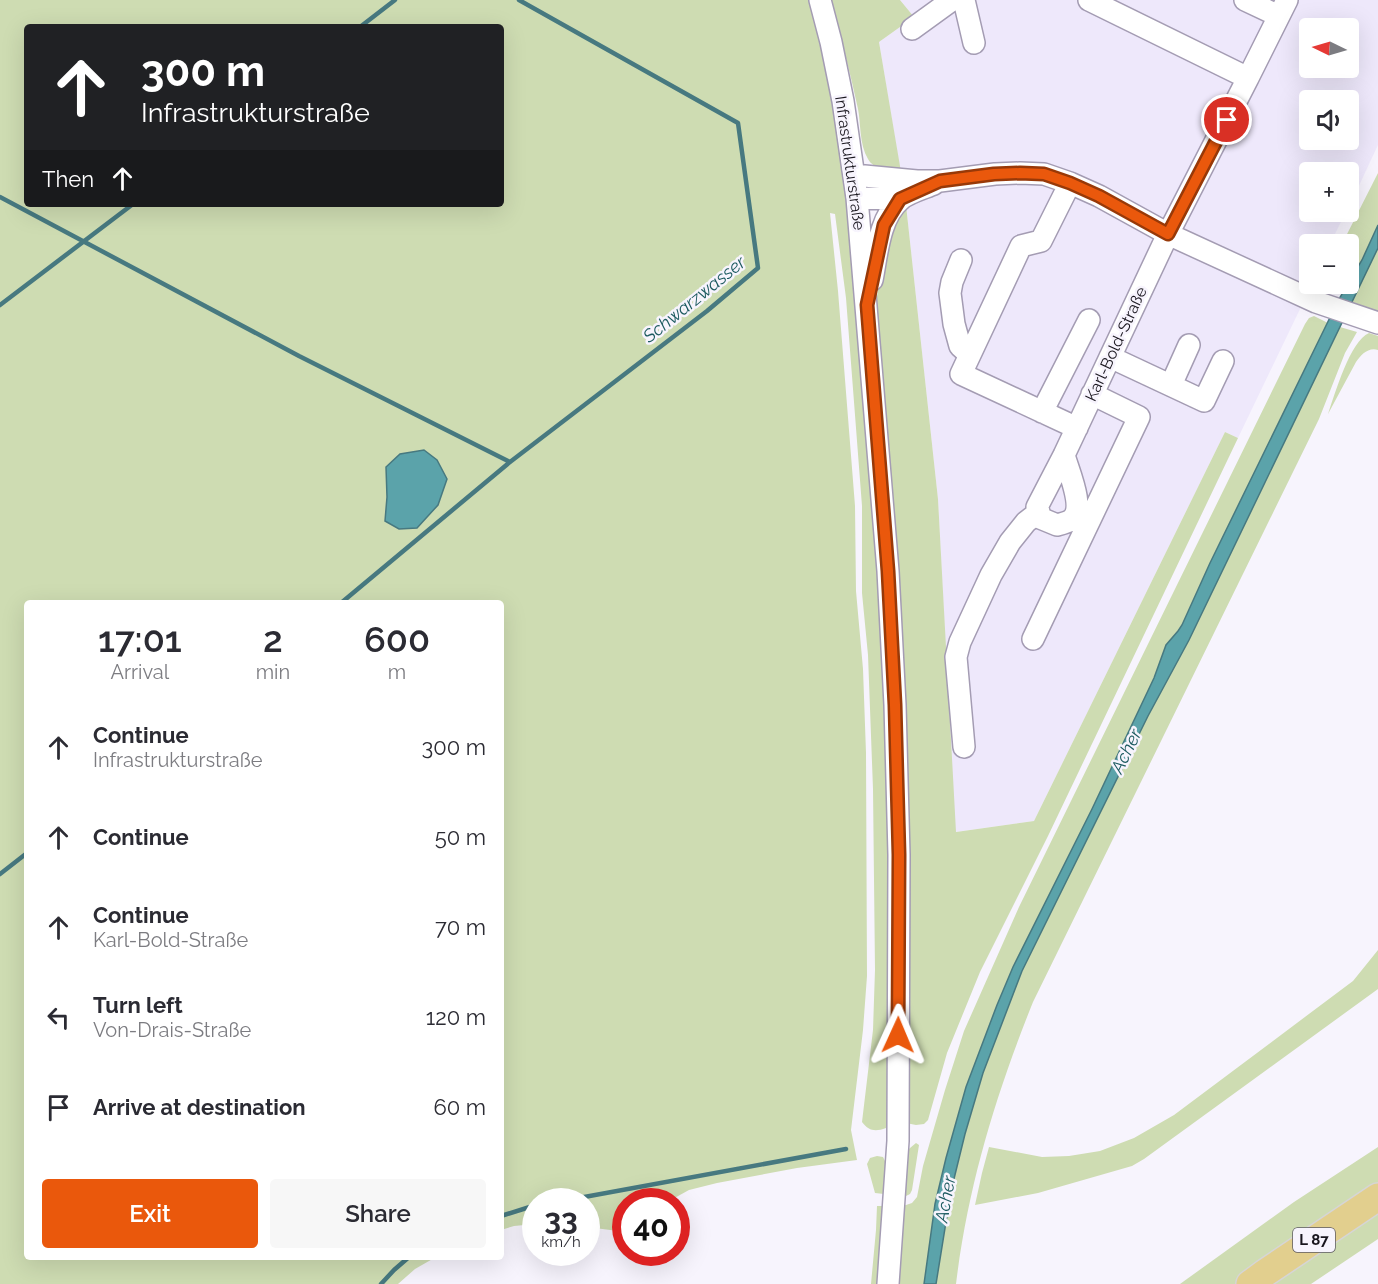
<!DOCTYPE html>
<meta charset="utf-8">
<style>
:root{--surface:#fff;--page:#f7f7f7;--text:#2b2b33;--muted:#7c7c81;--accent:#ea580c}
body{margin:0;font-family:Raleway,sans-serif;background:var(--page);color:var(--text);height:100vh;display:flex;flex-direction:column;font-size:22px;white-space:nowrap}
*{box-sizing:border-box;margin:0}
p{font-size:20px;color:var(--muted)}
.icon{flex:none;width:33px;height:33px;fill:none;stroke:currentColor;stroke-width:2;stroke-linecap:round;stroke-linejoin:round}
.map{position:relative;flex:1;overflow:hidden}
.details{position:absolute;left:24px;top:600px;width:480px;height:660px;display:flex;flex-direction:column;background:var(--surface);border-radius:6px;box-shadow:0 6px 24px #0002}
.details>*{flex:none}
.banner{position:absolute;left:24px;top:24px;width:480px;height:183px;border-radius:6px;box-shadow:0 6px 24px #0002;background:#202124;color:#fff;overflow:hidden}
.needle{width:39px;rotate:275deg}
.fabs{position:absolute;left:1299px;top:18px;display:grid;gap:12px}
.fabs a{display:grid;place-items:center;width:60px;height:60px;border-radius:6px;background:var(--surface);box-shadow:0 6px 24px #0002;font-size:30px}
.speed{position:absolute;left:522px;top:1188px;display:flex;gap:12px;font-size:30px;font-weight:700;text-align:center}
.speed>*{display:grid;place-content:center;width:78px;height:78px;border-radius:50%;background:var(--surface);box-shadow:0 6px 24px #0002;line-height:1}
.speed small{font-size:15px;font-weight:400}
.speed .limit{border:9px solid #d22;background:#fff;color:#111}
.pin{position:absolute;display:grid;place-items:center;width:51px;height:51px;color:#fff;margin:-26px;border:3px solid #fff;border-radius:50%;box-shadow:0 2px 6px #0007}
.me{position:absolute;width:66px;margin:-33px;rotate:1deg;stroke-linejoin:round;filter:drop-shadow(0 0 4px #0008)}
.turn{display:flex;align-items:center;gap:21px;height:126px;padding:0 18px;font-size:27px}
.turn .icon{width:78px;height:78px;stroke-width:2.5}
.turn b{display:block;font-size:42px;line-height:51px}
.then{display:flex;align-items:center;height:57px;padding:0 18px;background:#0003;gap:12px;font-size:22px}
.eta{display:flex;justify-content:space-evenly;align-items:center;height:102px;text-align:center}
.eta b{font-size:36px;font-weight:600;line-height:42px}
.primary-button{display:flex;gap:12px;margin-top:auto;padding:12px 18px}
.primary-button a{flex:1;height:69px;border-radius:6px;background:var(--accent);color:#fff;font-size:24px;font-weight:600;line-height:69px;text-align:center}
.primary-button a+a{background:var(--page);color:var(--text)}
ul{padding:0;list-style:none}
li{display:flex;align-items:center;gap:18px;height:90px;padding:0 18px}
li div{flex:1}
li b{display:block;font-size:22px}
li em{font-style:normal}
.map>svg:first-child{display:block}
</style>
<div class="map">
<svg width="1378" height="1284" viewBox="0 0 1378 1284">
<rect width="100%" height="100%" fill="#f7f4fd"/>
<!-- built -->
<path fill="#eee8fb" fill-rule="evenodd" d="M 900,0 L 1378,0 L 1378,145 L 1349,207 L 1348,172 L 1310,172 L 1310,212 L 1346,212 L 1330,244 L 1310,244 L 1310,284 L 1312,284 L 1238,438 L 1225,432 L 1034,821 L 955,832 L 938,499 L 906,205 L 879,42 L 914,17 ZM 1310,28 L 1348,28 L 1348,68 L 1310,68 ZM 1310,100 L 1348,100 L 1348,140 L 1310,140 Z"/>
<!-- green -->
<path fill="#cedcb2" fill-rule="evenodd" d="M 0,0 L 811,0 L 824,51 L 846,179 L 873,452 L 890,812 L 889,1121 L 886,1128 C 875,1132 869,1131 862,1122 L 873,1030 L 875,970 L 873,789 L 868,655 L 862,593 L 862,506 L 846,298 L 835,214 L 830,213 L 838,291 L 855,506 L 856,591 L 863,669 L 866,753 L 867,976 L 863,1030 L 851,1130 L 857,1160 L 797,1168 L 717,1183 L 689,1190 L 669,1201 L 626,1202 L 625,1227 L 618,1231 L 587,1227 L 586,1202 L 536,1202 L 535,1224 L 514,1226 L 501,1230 L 501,603 L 27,603 L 27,1257 L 436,1257 L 415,1269 L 398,1284 L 0,1284 ZM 27,27 L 501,27 L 501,204 L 27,204 Z
M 830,0 L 900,0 L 914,17 L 879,42 L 901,172 C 889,170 874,170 868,159 C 859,144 861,124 858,109 C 850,72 841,36 830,0 Z
M 1378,173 L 1378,225 L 1362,260 L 1349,282 L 1348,244 L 1342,244 Z
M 906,205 L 938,499 L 956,832 L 1034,821 L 1225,432 L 1238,438 L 1048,836 L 980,972 L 947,1053 L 928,1120 L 924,1124 L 916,1125 L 906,1123 L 876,304 L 885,238 Z
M 1378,247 L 1378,313 L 1351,304 Z
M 1314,316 L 1328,323 L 1210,563 L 1182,625 L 1178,631 L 1166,645 L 1154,678 L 1092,809 L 1013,967 L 997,1005 L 966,1087 L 946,1158 L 935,1204 L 924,1284 L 896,1284 L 903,1206 L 912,1203 L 917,1197 L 923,1166 L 945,1090 L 964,1031 L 1019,907 L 1305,324 L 1309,318 Z
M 1340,327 L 1357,332 L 1345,353 L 1319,419 L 1033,1002 C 996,1094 968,1185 956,1284 L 936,1284 L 951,1191 L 965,1134 L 983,1073 L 1022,971 L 1148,716 L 1189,640 Z
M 1369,333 L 1378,336 L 1378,350 C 1368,347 1361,355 1356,362 L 1328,414 C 1335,394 1350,341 1369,333 Z
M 1378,950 L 1378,989 L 1144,1159 L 1132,1166 L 1038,1193 L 975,1205 L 982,1173 L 989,1147 L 1042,1157 L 1069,1156 L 1100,1151 L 1134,1138 L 1174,1115 L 1353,981 Z
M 916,1143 L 919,1145 L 912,1190 L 910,1194 L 904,1197 L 906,1152 L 910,1148 Z
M 1378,1147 L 1378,1186 L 1237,1284 L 1180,1284 L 1294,1202 Z
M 877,1156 L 883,1157 L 886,1163 L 884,1194 L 875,1193 L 867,1164 L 870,1158 Z
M 877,1206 L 884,1206 L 880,1284 L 871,1284 L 876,1230 Z
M 1378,1206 L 1378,1239 L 1311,1284 L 1267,1284 Z"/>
<!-- water -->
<path fill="#5ba3aa" stroke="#477980" stroke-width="1.5" d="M 1378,225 L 1378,248 L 1189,640 L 1148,716 L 1022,971 L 983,1073 L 965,1134 L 951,1191 L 936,1284 L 924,1284 L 935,1204 L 946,1158 L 966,1087 L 997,1005 L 1013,967 L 1092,809 L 1154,678 L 1166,645 L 1178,631 L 1182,625 L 1210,563 L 1339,299 L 1362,260 Z
M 424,450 L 437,460 L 447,479 L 438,505 L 417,528 L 399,529 L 385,521 L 387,497 L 386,467 L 400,454 Z"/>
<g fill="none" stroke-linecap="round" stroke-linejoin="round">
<!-- stream -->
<path stroke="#477980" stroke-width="4.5" d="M 360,27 L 395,0
M 0,197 L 299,356 L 510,462
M 0,305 L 133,204
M 341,603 L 510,462 L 707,311 L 758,268 L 738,123 L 519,0
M 0,874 L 27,853
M 557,1202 L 846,1149
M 501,1216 L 536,1205
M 381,1284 L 394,1270 L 409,1257"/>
<!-- minor casing -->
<g stroke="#a49cb3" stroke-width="24">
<path id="minor" d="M 820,0 L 831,42 L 843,101 L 857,198 L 888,571 L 895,705 L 899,855 L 898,1141 L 888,1284
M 964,0 L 974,43
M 1089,0 L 1248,78 L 1287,0
M 1245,0 L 1279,16
M 912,29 L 952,0
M 854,175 L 917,181 L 940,181 L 995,174 L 1020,173 L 1044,174 L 1070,183 L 1099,196 L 1168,234 L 1316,302 L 1378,323
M 1070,183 L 1041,241 L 1021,246 L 961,374 L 1077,428
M 857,198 L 900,199
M 961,260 L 952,282 L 950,293 L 954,324 L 960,346 L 970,355
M 872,280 C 877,255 879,218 900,200 C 907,193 925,188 934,184
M 1110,357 L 1204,401 L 1223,361
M 1171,385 L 1189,345
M 1042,412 L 1089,320
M 1064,455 C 1068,470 1086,509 1071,520 C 1068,522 1061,524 1057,525 L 1040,518 L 1037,507 L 1064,455 L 1168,234 L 1248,78
M 1033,639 L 1139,417 L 1092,394
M 964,747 L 956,657 L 960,642 L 991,575 L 1010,542 L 1026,522 L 1039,512"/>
</g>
<!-- major casing -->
<g stroke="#d6d5d6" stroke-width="30">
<path id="major" d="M 1250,1284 L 1265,1273 L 1378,1197"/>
</g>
<!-- minor -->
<use href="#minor" stroke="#fff" stroke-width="21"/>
<!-- major -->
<use href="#major" stroke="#e2cf8e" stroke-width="27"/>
</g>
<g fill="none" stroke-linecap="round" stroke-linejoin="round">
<!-- route casing -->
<g stroke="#983908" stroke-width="15">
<path id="route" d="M 898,1035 L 899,855 L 895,705 L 888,571 L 867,305 L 884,225 L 900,199 L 940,181 L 994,174 L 1020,173 L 1044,174 L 1070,183 L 1099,196 L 1168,234 L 1227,120"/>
</g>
<!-- route -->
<use href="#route" stroke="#ea580c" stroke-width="10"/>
</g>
<g text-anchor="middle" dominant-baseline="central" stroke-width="5" stroke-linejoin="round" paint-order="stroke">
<!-- shield labels -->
<rect fill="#f7f4fd" stroke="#5c5961" stroke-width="1.5" x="1293" y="1228" width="42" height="24" rx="4.5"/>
<g font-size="15" font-weight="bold" fill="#19161e">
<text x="1314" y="1240">L 87</text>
</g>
<!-- street labels -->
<g font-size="16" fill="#19161e" stroke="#f7f4fd">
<text transform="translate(850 163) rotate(82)">Infrastrukturstraße</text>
<text transform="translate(1116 344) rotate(-65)">Karl-Bold-Straße</text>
</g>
<!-- water labels -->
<g font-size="18" font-style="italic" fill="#1c5a5f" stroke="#f7f4fd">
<text transform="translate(694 299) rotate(-39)">Schwarzwasser</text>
<text transform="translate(1126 751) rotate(-64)">Acher</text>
<text transform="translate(945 1199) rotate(-80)">Acher</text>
</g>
</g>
</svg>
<div class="fabs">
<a><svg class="needle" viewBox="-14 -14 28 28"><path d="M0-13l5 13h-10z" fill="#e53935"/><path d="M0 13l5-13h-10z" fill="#7c7c81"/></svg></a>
<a><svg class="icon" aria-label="sound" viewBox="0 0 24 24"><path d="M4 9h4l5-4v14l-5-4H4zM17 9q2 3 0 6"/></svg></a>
<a>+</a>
<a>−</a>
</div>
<div class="speed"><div>33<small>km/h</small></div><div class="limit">40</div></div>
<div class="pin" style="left:1227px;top:120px;background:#d93025"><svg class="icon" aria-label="arrive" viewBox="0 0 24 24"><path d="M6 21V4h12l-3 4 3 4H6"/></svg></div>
<svg class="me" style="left:898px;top:1035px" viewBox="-20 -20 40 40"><path d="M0-17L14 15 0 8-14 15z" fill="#ea580c" stroke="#fff" stroke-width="4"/></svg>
<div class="banner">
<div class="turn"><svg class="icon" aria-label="ahead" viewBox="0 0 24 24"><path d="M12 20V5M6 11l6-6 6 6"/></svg><div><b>300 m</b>Infrastrukturstraße</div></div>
<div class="then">Then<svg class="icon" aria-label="ahead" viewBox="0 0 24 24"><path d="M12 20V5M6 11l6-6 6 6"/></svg></div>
</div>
<section class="details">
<div class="eta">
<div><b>17:01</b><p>Arrival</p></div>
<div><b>2</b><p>min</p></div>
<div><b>600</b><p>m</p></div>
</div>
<ul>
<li><svg class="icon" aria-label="ahead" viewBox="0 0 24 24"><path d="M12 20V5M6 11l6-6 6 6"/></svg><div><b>Continue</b><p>Infrastrukturstraße</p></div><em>300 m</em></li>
<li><svg class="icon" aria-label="ahead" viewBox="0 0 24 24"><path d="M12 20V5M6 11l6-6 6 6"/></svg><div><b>Continue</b></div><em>50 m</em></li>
<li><svg class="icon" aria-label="ahead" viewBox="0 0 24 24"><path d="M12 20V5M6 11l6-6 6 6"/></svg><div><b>Continue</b><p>Karl-Bold-Straße</p></div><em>70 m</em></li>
<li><svg class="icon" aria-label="left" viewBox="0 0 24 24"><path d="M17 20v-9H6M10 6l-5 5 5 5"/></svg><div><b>Turn left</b><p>Von-Drais-Straße</p></div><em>120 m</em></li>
<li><svg class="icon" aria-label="arrive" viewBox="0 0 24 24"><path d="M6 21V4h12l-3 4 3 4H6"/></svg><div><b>Arrive at destination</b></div><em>60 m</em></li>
</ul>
<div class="primary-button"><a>Exit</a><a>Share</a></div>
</section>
</div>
